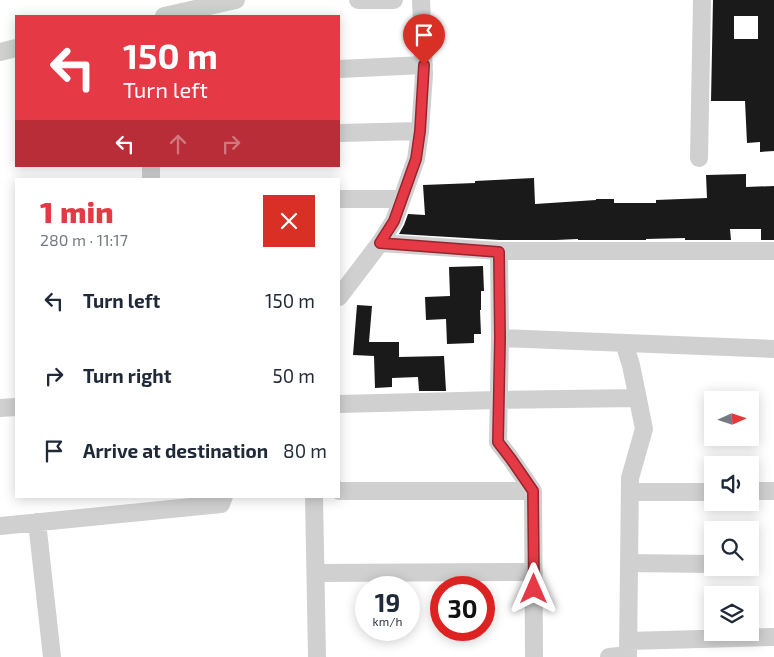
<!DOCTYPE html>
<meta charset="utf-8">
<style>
:root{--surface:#fff;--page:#f6f6f7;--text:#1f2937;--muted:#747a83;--accent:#e63946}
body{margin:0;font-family:"Exo 2",sans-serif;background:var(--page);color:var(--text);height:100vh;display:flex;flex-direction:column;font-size:19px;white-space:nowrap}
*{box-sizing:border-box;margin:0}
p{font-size:16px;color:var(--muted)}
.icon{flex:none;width:28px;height:28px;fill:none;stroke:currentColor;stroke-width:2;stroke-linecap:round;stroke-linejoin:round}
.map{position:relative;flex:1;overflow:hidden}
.details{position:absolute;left:15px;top:178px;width:325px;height:320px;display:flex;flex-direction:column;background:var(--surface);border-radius:0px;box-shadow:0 2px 12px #0003}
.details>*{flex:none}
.banner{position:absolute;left:15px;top:15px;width:325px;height:152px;border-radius:0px;box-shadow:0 2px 12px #0003;background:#e63946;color:#fff;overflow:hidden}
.needle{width:32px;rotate:87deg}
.controls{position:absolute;left:704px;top:391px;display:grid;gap:10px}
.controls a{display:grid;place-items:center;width:55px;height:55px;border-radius:0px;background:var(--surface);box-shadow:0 2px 12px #0003;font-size:25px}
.speed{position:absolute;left:355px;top:576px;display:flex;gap:10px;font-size:25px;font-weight:700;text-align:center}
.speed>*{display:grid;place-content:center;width:65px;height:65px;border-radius:50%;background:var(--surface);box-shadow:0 2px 12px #0003;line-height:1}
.speed small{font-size:12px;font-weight:400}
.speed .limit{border:8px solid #d22;background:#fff;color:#111}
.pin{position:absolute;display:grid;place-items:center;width:42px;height:42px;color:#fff;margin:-51px -21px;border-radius:50% 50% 50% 0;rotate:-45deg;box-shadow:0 0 5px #0007}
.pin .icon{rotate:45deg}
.me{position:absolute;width:55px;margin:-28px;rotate:0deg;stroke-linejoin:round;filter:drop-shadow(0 0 4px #0008)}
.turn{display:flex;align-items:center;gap:18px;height:105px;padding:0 25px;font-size:22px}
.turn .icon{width:65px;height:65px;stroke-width:2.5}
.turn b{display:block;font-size:35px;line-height:42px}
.lanes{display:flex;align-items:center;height:48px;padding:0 25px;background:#0003;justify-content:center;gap:25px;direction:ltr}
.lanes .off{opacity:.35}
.round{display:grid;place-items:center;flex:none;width:52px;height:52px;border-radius:0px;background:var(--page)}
.summary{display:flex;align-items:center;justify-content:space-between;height:85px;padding:0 25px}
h1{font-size:30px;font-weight:800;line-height:38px;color:var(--accent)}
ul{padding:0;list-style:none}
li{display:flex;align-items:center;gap:15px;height:75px;padding:0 25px}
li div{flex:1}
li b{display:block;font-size:19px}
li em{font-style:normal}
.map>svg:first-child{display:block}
</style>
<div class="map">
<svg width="774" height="657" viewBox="0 0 774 657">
<rect width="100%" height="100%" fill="#fff"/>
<!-- building -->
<path fill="#1a1a1a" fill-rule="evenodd" d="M 713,0 L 774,0 L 774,151 L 760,152 L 760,142 L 747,143 L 745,101 L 711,101 ZM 734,16 L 758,16 L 758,39 L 734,39 Z
M 746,174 L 746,187 L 774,186 L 774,240 L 761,240 L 761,229 L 730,229 L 731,240 L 685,240 L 685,238 L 646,239 L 646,240 L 578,240 L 578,239 L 556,240 L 499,240 L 399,234 L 404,225 L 408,214 L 425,215 L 423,185 L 475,183 L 475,181 L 534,178 L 535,204 L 596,200 L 596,199 L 614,199 L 614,203 L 656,203 L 656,200 L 707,198 L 706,175 Z
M 483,266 L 484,291 L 481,291 L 481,310 L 480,310 L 481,334 L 474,334 L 474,343 L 447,344 L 446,319 L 426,320 L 425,297 L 450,296 L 449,267 Z
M 357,305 L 372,306 L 369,342 L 399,342 L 399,357 L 444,356 L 446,391 L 419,391 L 418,377 L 392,378 L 392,387 L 375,388 L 374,356 L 353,355 Z"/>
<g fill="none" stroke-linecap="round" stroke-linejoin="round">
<!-- street -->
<path stroke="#d0d0d0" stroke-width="18" d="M 358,0 L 394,0
M 164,16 L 236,0
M 0,52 L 16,48
M 339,69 L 424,65
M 339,133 L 420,131
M 699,158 L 702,0
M 151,179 L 151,166
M 339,199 L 402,199
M 380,243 L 499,251 L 774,251
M 499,251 L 500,338 L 774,349
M 339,297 L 380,243 L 394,221 L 416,159 L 420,131 L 424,75 L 421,0
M 500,338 L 498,442 L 511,459 L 533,491
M 624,343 L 631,365 L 644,429 L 630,478 L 628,657
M 339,404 L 499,400 L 638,398
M 0,408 L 16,407
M 339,491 L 533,491 L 534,657
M 750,491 L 774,491
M 630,492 L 712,492
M 314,496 L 317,657
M 37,522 L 52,657
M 0,526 L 221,504 L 224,496
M 629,563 L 712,564
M 316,573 L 534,572
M 628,641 L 774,637
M 609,657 L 628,655"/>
</g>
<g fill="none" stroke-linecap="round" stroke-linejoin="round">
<!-- route casing -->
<g stroke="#96252e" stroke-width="12">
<path id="route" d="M 424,65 L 420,131 L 416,159 L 394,221 L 380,243 L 499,252 L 500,338 L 498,442 L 511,459 L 533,491 L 534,589"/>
</g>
<!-- route -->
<use href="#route" stroke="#e63946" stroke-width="9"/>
</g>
</svg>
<div class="controls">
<a><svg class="needle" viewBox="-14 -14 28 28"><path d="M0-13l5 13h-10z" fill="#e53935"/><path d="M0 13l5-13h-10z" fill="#747a83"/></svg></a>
<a><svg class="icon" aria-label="sound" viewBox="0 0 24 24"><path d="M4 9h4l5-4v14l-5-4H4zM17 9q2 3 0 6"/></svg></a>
<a><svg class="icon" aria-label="search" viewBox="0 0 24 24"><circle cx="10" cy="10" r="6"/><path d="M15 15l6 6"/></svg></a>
<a><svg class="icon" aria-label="layers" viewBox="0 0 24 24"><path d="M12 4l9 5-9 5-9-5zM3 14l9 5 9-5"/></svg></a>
</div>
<div class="speed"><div>19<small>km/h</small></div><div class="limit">30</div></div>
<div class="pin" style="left:424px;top:65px;background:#d93025"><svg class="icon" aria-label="arrive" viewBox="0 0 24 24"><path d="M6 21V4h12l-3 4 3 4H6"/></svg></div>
<svg class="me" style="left:534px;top:589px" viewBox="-20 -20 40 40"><path d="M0-17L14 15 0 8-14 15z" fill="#e63946" stroke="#fff" stroke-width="4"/></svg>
<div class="banner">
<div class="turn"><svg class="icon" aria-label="left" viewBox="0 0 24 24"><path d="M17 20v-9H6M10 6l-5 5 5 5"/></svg><div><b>150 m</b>Turn left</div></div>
<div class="lanes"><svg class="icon" aria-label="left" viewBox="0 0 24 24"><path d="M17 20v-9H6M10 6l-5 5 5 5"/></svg><svg class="icon off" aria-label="ahead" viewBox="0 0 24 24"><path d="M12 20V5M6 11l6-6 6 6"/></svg><svg class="icon off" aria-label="right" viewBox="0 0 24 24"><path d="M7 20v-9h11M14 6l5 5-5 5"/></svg></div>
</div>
<section class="details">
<div class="summary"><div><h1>1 min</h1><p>280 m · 11:17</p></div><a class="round" style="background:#d93025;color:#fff"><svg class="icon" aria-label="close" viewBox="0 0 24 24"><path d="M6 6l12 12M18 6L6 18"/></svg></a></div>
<ul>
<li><svg class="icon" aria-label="left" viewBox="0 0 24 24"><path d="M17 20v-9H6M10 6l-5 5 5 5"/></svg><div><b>Turn left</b></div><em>150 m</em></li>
<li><svg class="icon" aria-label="right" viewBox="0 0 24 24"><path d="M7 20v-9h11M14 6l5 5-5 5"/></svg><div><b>Turn right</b></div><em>50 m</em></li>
<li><svg class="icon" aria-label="arrive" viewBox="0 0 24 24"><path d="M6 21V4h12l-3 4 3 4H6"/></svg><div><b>Arrive at destination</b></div><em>80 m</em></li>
</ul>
</section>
</div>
